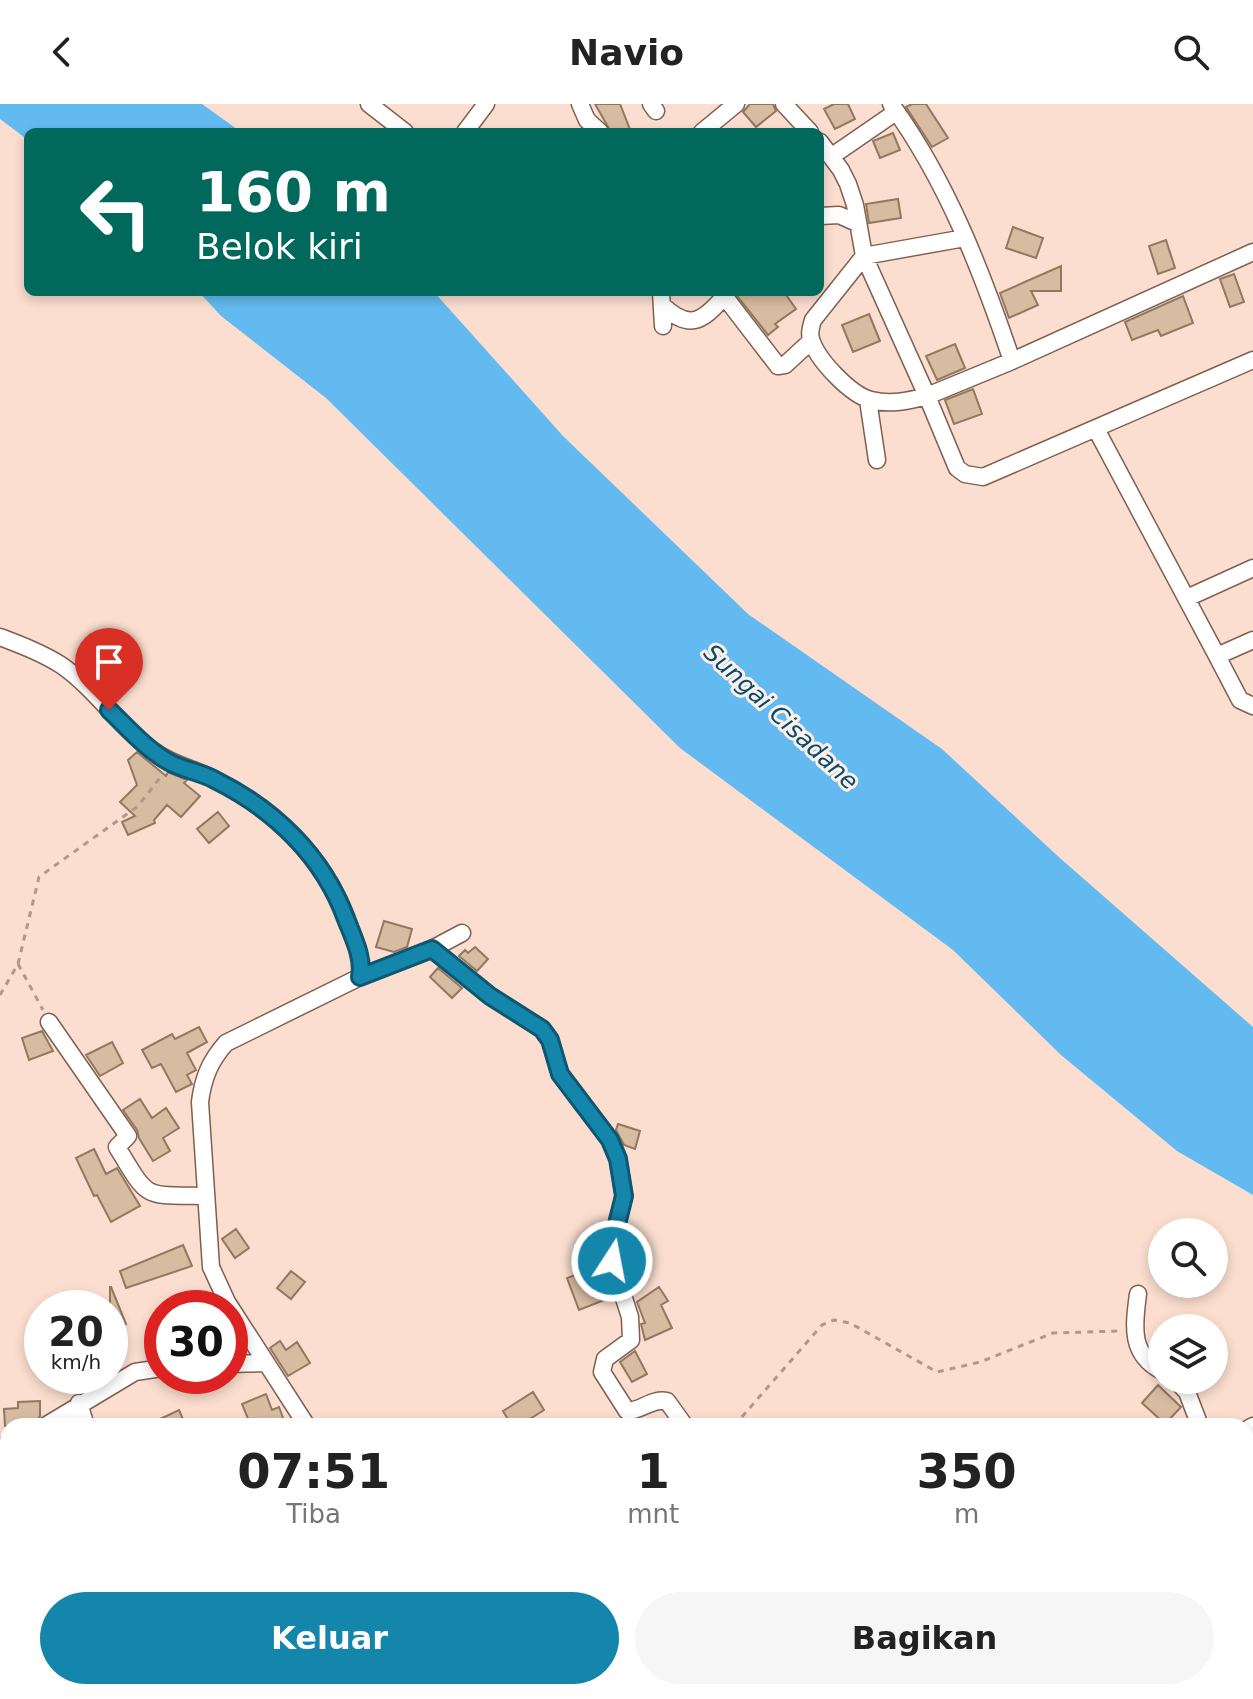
<!DOCTYPE html>
<html lang="id">
<style>
:root{--surface:#fff;--page:#f6f6f6;--text:#222;--muted:#767676;--accent:#1486ac}
body{margin:0;font-family:"DejaVu Sans",sans-serif;background:var(--page);color:var(--text);height:100vh;display:flex;flex-direction:column;font-size:30px;white-space:nowrap}
*{box-sizing:border-box;margin:0}
p{font-size:26px;color:var(--muted)}
.icon{flex:none;width:44px;height:44px;fill:none;stroke:currentColor;stroke-width:2;stroke-linecap:round;stroke-linejoin:round}
.map{position:relative;flex:1;overflow:hidden}
.sheet{position:absolute;left:0px;top:1314px;width:1254px;height:282px;display:flex;flex-direction:column;background:var(--surface);border-radius:24px 24px 0 0;box-shadow:0 4px 12px #0003}
.sheet>*{flex:none}
.hud{position:absolute;left:24px;top:24px;width:800px;height:168px;border-radius:12px;box-shadow:0 4px 12px #0003;background:#00695c;color:#fff;overflow:hidden}
.buttons{position:absolute;left:1148px;top:1114px;display:grid;gap:16px}
.buttons a{display:grid;place-items:center;width:80px;height:80px;border-radius:50%;background:var(--surface);box-shadow:0 4px 12px #0003;font-size:40px}
.speed{position:absolute;left:24px;top:1186px;display:flex;gap:16px;font-size:40px;font-weight:700;text-align:center}
.speed>*{display:grid;place-content:center;width:104px;height:104px;border-radius:50%;background:var(--surface);box-shadow:0 4px 12px #0003;line-height:1}
.speed small{font-size:20px;font-weight:400}
.speed .limit{border:12px solid #d22;background:#fff;color:#111}
.pin{position:absolute;display:grid;place-items:center;width:68px;height:68px;color:#fff;margin:-82px -34px;border-radius:50% 50% 50% 0;rotate:-45deg;box-shadow:0 0 8px #0007}
.pin .icon{rotate:45deg}
.me{position:absolute;width:88px;margin:-44px;rotate:11deg;stroke-linejoin:round;filter:drop-shadow(0 0 6px #0008)}
.turn{display:flex;align-items:center;gap:28px;height:168px;padding:0 40px;font-size:36px}
.turn .icon{width:104px;height:104px;stroke-width:2.5}
.turn b{display:block;font-size:56px;line-height:68px}
.eta{display:flex;justify-content:space-evenly;align-items:center;height:136px;text-align:center}
.eta b{font-size:48px;font-weight:800;line-height:56px}
.button{display:flex;gap:16px;margin-top:auto;padding:16px 40px}
.button a{flex:1;height:92px;border-radius:48px;background:var(--accent);color:#fff;font-size:32px;font-weight:800;line-height:92px;text-align:center}
.button a+a{background:var(--page);color:var(--text)}
header{display:flex;justify-content:space-between;align-items:center;height:104px;padding:0 40px;background:var(--surface);font-size:36px;font-weight:800}
.map>svg:first-child{display:block}
</style>
<header><svg class="icon" aria-label="back" viewBox="0 0 24 24"><path d="M15 5l-7 7 7 7"/></svg>Navio<svg class="icon" aria-label="search" viewBox="0 0 24 24"><circle cx="10" cy="10" r="6"/><path d="M15 15l6 6"/></svg></header>
<div class="map">
<svg width="1253" height="1595" viewBox="0 0 1253 1595">
<rect width="100%" height="100%" fill="#fbdecf"/>
<!-- green -->
<path fill="#aad196" d="M 474,1588 L 568,1588 L 571,1595 L 477,1595 Z"/>
<!-- water -->
<path fill="#63baf1" d="M 0,0 L 202,0 L 241,28 L 28,28 L 28,36 L 0,15 Z
M 199,188 L 434,188 L 563,332 L 748,510 L 942,645 L 1061,755 L 1253,923 L 1253,1091 L 1177,1047 L 1061,951 L 953,846 L 680,644 L 326,294 L 221,212 Z"/>
<!-- building -->
<path fill="#d7bca1" stroke="#91785f" stroke-width="2" d="M 595,0 L 620,0 L 631,28 L 611,28 Z
M 750,0 L 773,0 L 776,7 L 756,23 L 743,8 Z
M 834,0 L 848,0 L 855,15 L 835,25 L 824,5 Z
M 912,0 L 926,0 L 948,34 L 932,43 L 906,3 Z
M 893,29 L 900,46 L 880,54 L 873,37 Z
M 898,95 L 901,114 L 869,119 L 866,100 Z
M 1013,123 L 1043,134 L 1036,154 L 1006,144 Z
M 1166,136 L 1175,164 L 1158,170 L 1149,142 Z
M 1061,162 L 1061,187 L 1031,187 L 1038,201 L 1009,214 L 1000,189 Z
M 1234,170 L 1244,198 L 1230,203 L 1220,175 Z
M 734,188 L 784,188 L 796,205 L 775,220 L 778,223 L 768,231 Z
M 1183,192 L 1193,219 L 1161,232 L 1158,226 L 1132,236 L 1125,218 Z
M 869,210 L 880,237 L 853,248 L 842,221 Z
M 955,240 L 965,264 L 937,276 L 926,252 Z
M 973,285 L 982,310 L 954,320 L 945,296 Z
M 137,648 L 166,672 L 168,668 L 187,676 L 184,679 L 200,692 L 181,713 L 167,701 L 154,716 L 155,719 L 128,731 L 122,718 L 135,712 L 120,698 L 137,681 L 128,656 Z
M 218,708 L 229,722 L 209,739 L 197,725 Z
M 384,817 L 412,825 L 407,843 L 394,848 L 376,843 Z
M 475,843 L 488,855 L 477,867 L 459,852 L 465,846 L 468,849 Z
M 438,864 L 462,884 L 452,894 L 430,873 Z
M 199,923 L 207,938 L 187,949 L 196,966 L 187,971 L 192,980 L 176,988 L 161,960 L 152,964 L 142,946 L 172,930 L 175,935 Z
M 42,927 L 53,947 L 29,956 L 22,934 Z
M 112,938 L 123,959 L 100,972 L 86,951 Z
M 140,995 L 152,1014 L 166,1004 L 179,1024 L 163,1034 L 170,1047 L 153,1057 L 139,1034 L 137,1026 L 123,1006 Z
M 618,1020 L 640,1027 L 635,1045 L 624,1041 L 616,1026 Z
M 94,1045 L 106,1070 L 117,1064 L 140,1102 L 111,1118 L 97,1091 L 94,1092 L 76,1054 Z
M 236,1125 L 249,1144 L 235,1154 L 222,1135 Z
M 183,1141 L 192,1162 L 126,1184 L 120,1167 Z
M 600,1162 L 612,1193 L 579,1206 L 567,1174 Z
M 291,1167 L 305,1178 L 291,1195 L 277,1184 Z
M 111,1183 L 126,1220 L 110,1227 L 110,1183 Z
M 659,1183 L 668,1197 L 661,1201 L 672,1224 L 645,1236 L 641,1220 L 645,1219 L 637,1198 Z
M 280,1237 L 286,1246 L 297,1238 L 310,1259 L 288,1272 L 270,1244 Z
M 635,1247 L 647,1270 L 632,1278 L 620,1258 Z
M 1158,1281 L 1181,1303 L 1165,1320 L 1142,1299 Z
M 533,1288 L 544,1306 L 519,1322 L 512,1322 L 503,1307 Z
M 266,1290 L 272,1306 L 279,1303 L 286,1322 L 251,1322 L 242,1300 Z
M 40,1297 L 40,1312 L 34,1322 L 5,1322 L 4,1305 L 18,1304 L 18,1298 Z
M 179,1306 L 186,1322 L 145,1322 Z"/>
<g fill="none" stroke-linecap="round" stroke-linejoin="round">
<!-- street casing -->
<g stroke="#7f6050" stroke-width="19">
<path id="street" d="M 369,0 L 405,28
M 580,0 L 587,16 L 600,28
M 651,0 L 656,7
M 784,0 L 810,28
M 891,0 C 947,77 982,168 1012,257 L 1253,148
M 465,28 L 486,0
M 702,28 L 736,0
M 820,38 L 841,66 L 848,80 L 855,101 L 864,152 L 927,292 L 1012,257
M 832,52 L 896,8
M 820,112 L 839,111 L 857,119
M 965,134 L 864,152 L 813,216 C 811,223 809,229 811,235 C 817,256 851,291 871,296 C 891,301 908,297 927,292 L 957,364 L 965,370 L 983,373 L 1253,256
M 661,188 L 663,222
M 663,202 C 688,225 701,219 722,195 L 728,197 L 778,262 L 785,261 L 811,237
M 868,296 L 877,356
M 1096,325 L 1217,552
M 1187,494 L 1253,464
M 0,533 C 21,541 42,549 61,561 C 96,585 120,624 155,648 C 174,662 196,665 216,676 C 274,707 323,752 347,815 C 353,834 364,854 360,873
M 1253,536 L 1217,552 L 1240,596 L 1253,602
M 432,845 L 490,892 L 542,925 L 550,936 L 560,970 L 610,1036 L 618,1055 L 624,1092 L 612,1140 L 612,1157 L 630,1213 L 631,1236 L 605,1255 L 602,1268 L 627,1307 C 641,1307 652,1294 667,1297 L 685,1322
M 49,918 L 128,1032 L 117,1043 C 149,1096 142,1091 205,1092
M 1138,1190 C 1134,1221 1129,1250 1162,1267
M 230,1260 L 266,1259
M 1176,1276 L 1187,1288 L 1200,1322
M 79,1299 L 86,1322
M 45,1322 L 135,1268 L 162,1264
M 307,1322 L 227,1198 L 211,1163 L 200,998 C 203,974 210,957 226,939 L 360,873 L 432,845 L 462,829
M 1246,1326 L 1253,1322
M 0,1344 L 8,1340
M 0,1356 L 8,1379
M 104,1588 L 105,1595
M 277,1588 L 280,1595
M 959,1588 L 965,1595
M 152,1595 L 164,1592
M 350,1595 L 353,1588
M 795,1595 L 799,1588
M 866,1595 L 871,1588"/>
</g>
<!-- path -->
<path stroke="#af988c" stroke-width="3" stroke-dasharray="6 6" stroke-linecap="butt" d="M 18,860 L 43,906
M 0,891 L 18,860 L 39,773 L 138,702 L 163,670
M 734,1322 L 822,1221 L 834,1216 L 850,1219 L 937,1268 L 980,1258 L 1053,1229 L 1120,1227
M 553,1588 L 556,1595"/>
<!-- street -->
<use href="#street" stroke="#fff" stroke-width="16"/>
</g>
<g fill="none" stroke-linecap="round" stroke-linejoin="round">
<!-- route casing -->
<g stroke="#0d5770" stroke-width="20">
<path id="route" d="M 109,606 C 128,624 146,645 169,658 C 183,666 201,668 215,676 C 274,705 323,752 346,815 C 353,833 364,854 360,873 L 432,845 L 490,892 L 542,925 L 550,936 L 560,970 L 610,1036 L 618,1055 L 624,1092 L 612,1140 L 612,1157"/>
</g>
<!-- route -->
<use href="#route" stroke="#1486ac" stroke-width="14"/>
</g>
<g text-anchor="middle" dominant-baseline="central" stroke-width="6" stroke-linejoin="round" paint-order="stroke">
<!-- water labels -->
<g font-size="24" font-style="italic" fill="#034c70" stroke="#feefe7">
<text transform="translate(781 613) rotate(43)">Sungai Cisadane</text>
</g>
</g>
</svg>
<div class="buttons">
<a><svg class="icon" aria-label="search" viewBox="0 0 24 24"><circle cx="10" cy="10" r="6"/><path d="M15 15l6 6"/></svg></a>
<a><svg class="icon" aria-label="layers" viewBox="0 0 24 24"><path d="M12 4l9 5-9 5-9-5zM3 14l9 5 9-5"/></svg></a>
</div>
<div class="speed"><div>20<small>km/h</small></div><div class="limit">30</div></div>
<div class="pin" style="left:109px;top:606px;background:#d93025"><svg class="icon" aria-label="arrive" viewBox="0 0 24 24"><path d="M6 21V4h12l-3 4 3 4H6"/></svg></div>
<svg class="me" style="left:612px;top:1157px" viewBox="-20 -20 40 40"><circle r="17" fill="#1486ac" stroke="#fff" stroke-width="3"/><path d="M0-11L8 9 0 5-8 9z" fill="#fff"/></svg>
<div class="hud">
<div class="turn"><svg class="icon" aria-label="left" viewBox="0 0 24 24"><path d="M17 20v-9H6M10 6l-5 5 5 5"/></svg><div><b>160 m</b>Belok kiri</div></div>
</div>
<section class="sheet">
<div class="eta">
<div><b>07:51</b><p>Tiba</p></div>
<div><b>1</b><p>mnt</p></div>
<div><b>350</b><p>m</p></div>
</div>
<div class="button"><a>Keluar</a><a>Bagikan</a></div>
</section>
</div>
